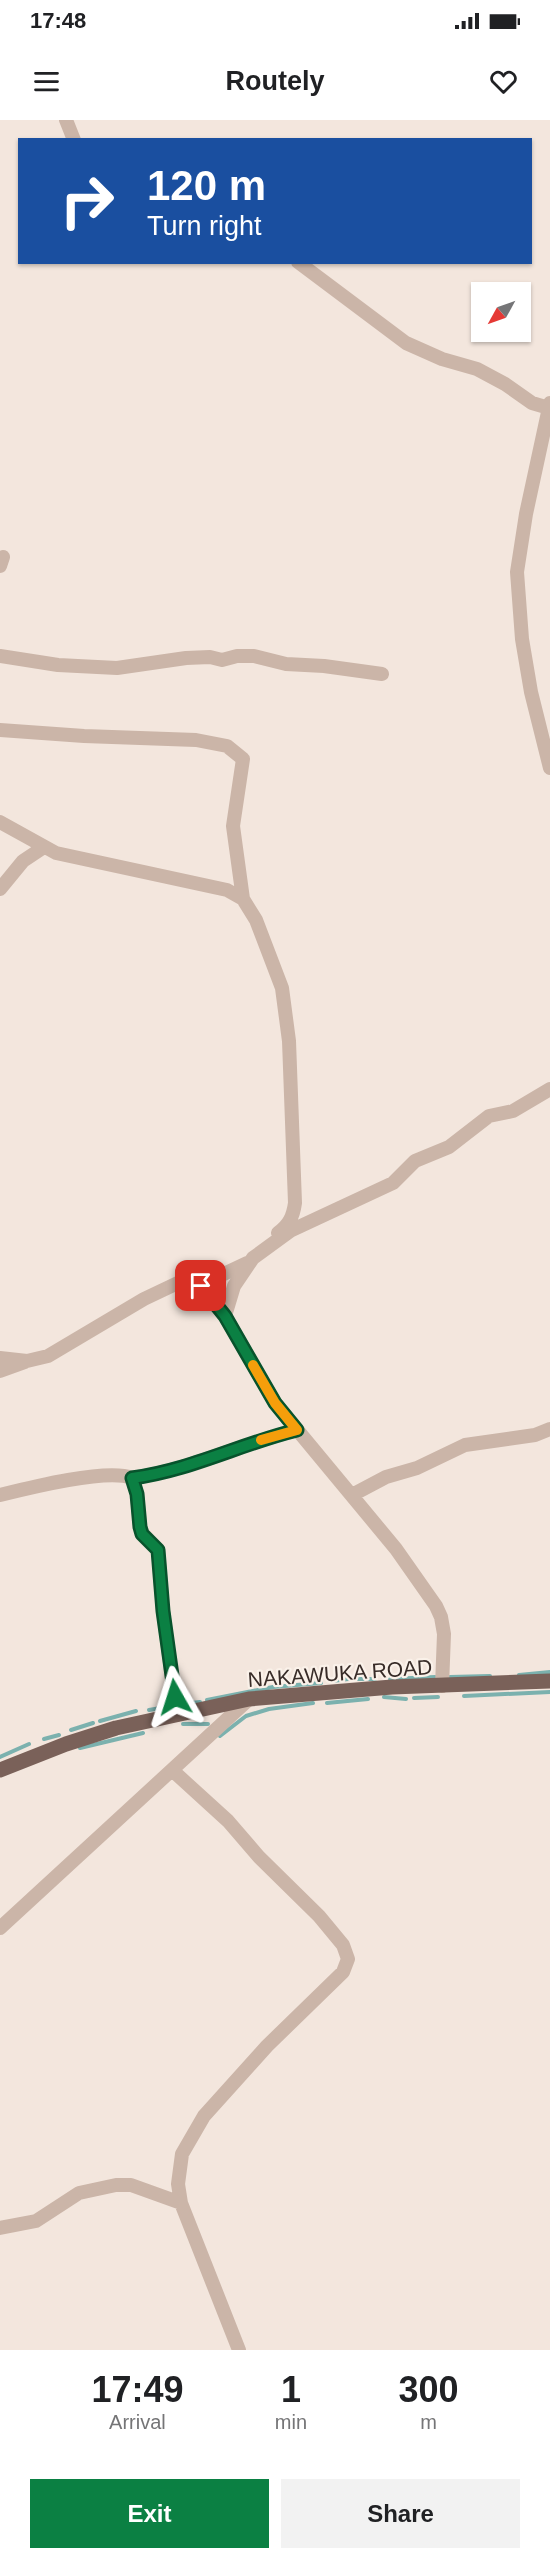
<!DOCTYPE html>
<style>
:root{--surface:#fff;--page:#f2f2f2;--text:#202124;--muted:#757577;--accent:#0b8043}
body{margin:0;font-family:Helvetica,sans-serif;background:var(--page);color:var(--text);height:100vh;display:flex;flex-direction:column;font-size:22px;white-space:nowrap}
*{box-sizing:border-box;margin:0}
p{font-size:20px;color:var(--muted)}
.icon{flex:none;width:33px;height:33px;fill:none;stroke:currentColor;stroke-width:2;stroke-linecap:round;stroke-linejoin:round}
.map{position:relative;height:2230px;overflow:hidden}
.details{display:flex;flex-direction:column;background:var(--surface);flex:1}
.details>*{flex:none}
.hud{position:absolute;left:18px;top:18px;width:514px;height:126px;border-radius:0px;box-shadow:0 2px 4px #0004;background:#1a4fa0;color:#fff;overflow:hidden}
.needle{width:39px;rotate:230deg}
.controls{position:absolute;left:471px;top:162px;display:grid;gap:12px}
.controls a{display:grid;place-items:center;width:60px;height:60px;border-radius:0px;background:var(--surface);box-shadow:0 2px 4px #0004;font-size:30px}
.pin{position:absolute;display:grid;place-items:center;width:51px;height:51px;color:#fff;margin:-26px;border-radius:12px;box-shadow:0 3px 9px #0006}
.me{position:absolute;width:66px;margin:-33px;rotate:354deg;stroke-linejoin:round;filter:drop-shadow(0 0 4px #0008)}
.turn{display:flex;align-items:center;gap:21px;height:126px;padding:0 30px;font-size:27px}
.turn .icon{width:78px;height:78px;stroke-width:2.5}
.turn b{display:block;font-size:42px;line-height:51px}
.eta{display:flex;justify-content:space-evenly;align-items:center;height:102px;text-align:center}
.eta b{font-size:36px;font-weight:600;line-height:42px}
.action{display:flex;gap:12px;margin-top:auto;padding:12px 30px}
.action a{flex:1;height:69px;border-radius:0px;background:var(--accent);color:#fff;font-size:24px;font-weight:600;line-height:69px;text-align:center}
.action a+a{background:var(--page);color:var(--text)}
.status{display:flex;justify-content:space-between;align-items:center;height:42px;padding:0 30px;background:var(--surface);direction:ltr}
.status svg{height:16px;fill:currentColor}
header{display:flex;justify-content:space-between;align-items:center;height:78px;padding:0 30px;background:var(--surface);font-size:27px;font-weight:600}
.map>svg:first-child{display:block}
</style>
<div class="status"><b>17:48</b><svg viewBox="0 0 49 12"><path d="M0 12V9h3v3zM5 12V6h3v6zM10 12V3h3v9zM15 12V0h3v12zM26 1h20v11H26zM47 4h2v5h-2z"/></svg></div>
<header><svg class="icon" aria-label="menu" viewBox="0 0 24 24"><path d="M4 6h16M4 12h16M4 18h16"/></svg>Routely<svg class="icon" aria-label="heart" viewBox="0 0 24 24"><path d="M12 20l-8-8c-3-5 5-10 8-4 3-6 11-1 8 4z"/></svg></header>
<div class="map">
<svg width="550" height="2230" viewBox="0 0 550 2230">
<rect width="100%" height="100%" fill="#f3e6dd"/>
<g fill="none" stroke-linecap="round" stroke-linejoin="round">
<!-- stream -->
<path stroke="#7bb1ae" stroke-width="4" d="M 519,1555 L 550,1552
M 450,1557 L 490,1556
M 390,1559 L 435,1557
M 332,1561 L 348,1559 L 375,1559
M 464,1576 L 550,1572
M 384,1577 L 406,1579
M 414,1578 L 438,1577
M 207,1580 L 273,1567 L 321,1563
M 327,1583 L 368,1579
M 182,1584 L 200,1582
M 149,1590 L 172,1586
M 100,1601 L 136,1591
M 183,1604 L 208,1604
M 71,1610 L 93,1603
M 220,1616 L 246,1596 L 269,1589 L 313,1583
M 44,1619 L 59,1615
M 80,1628 L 143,1613
M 0,1637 L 29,1624"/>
<!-- minor -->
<path stroke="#cbb5a8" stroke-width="14" d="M 66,0 L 74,20
M 298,142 L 406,223 L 442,239 L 477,249 L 505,264 L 532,283 L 549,288
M 550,283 L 526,394 L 517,452 L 522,519 L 531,572 L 550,648
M 0,446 L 3,437
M 0,536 L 58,545 L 117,548 L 186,538 L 210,537 L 222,540 L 237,536 L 254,536 L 286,544 L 324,546 L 382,554
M 0,610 L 84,616 L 196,620 L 227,626 L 243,639 L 233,706 L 243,779
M 0,702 L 56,733 L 227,770 L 243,779 L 256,800 L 282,868 L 289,921 L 295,1083 C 293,1097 289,1105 278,1113
M 0,769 L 23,741 L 44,727
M 184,1160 L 209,1161 L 247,1143
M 0,1238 L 27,1241 L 48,1236 L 144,1179 L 184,1160 L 201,1165 L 225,1196
M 0,1251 L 25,1242
M 132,1358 C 190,1350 240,1324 297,1310
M 0,1375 C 28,1368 107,1348 132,1358 L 137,1374 L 140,1407 L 143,1414 L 158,1430 L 163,1491 L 177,1595
M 352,1375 L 386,1357 L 417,1348 L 465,1325 L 535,1315 L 550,1309
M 442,1566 L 444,1514 L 441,1497 L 436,1486 L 396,1429 L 275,1283 L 225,1196 L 234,1166 L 253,1138 L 290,1111 L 393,1063 L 415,1041 L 449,1027 L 489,996 L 513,991 L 550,969
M 172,1650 L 228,1701 L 259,1737 L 319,1796 L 343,1825 L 348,1839 L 343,1852 L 267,1926 L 204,1996 L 182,2034 L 178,2064 L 181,2083 L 239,2230
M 0,1808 L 249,1579
M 0,2108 L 36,2101 L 79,2073 L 116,2065 L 131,2065 L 181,2083"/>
<!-- major -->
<path stroke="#7a6159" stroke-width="15" d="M 0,1650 L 66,1624 L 116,1608 L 249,1579 L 392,1567 L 550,1561"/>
</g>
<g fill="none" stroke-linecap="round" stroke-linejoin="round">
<!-- route casing -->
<g stroke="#07532c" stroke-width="15">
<path id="route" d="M 175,1577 L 163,1491 L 158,1430 L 142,1414 L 140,1407 L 137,1374 L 132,1358 C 191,1350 240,1324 297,1310 L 275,1283 L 225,1196 L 201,1166"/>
</g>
<!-- route -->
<use href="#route" stroke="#0b8043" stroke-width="10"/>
<!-- slow -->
<path stroke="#f59e0b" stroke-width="10" d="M 253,1245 L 275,1283 L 297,1310 L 261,1320"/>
</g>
<g text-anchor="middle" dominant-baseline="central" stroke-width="4.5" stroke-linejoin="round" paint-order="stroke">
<!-- street labels -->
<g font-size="21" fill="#382c28" stroke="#faf1e9">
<text transform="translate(340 1553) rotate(-4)">NAKAWUKA ROAD</text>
</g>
</g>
</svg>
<div class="controls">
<a><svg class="needle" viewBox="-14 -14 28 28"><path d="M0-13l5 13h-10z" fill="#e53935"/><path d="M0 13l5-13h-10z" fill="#757577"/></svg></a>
</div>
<div class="pin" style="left:201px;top:1166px;background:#d93025"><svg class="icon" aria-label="arrive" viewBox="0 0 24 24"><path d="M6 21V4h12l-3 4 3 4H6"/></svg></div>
<svg class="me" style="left:175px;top:1577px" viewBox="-20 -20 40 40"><path d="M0-17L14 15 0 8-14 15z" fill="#0b8043" stroke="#fff" stroke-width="4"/></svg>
<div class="hud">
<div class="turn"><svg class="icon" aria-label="right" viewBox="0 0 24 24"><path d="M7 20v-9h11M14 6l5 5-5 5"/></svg><div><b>120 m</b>Turn right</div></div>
</div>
</div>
<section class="details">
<div class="eta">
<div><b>17:49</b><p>Arrival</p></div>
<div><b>1</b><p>min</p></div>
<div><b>300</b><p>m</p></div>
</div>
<div class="action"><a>Exit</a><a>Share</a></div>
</section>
